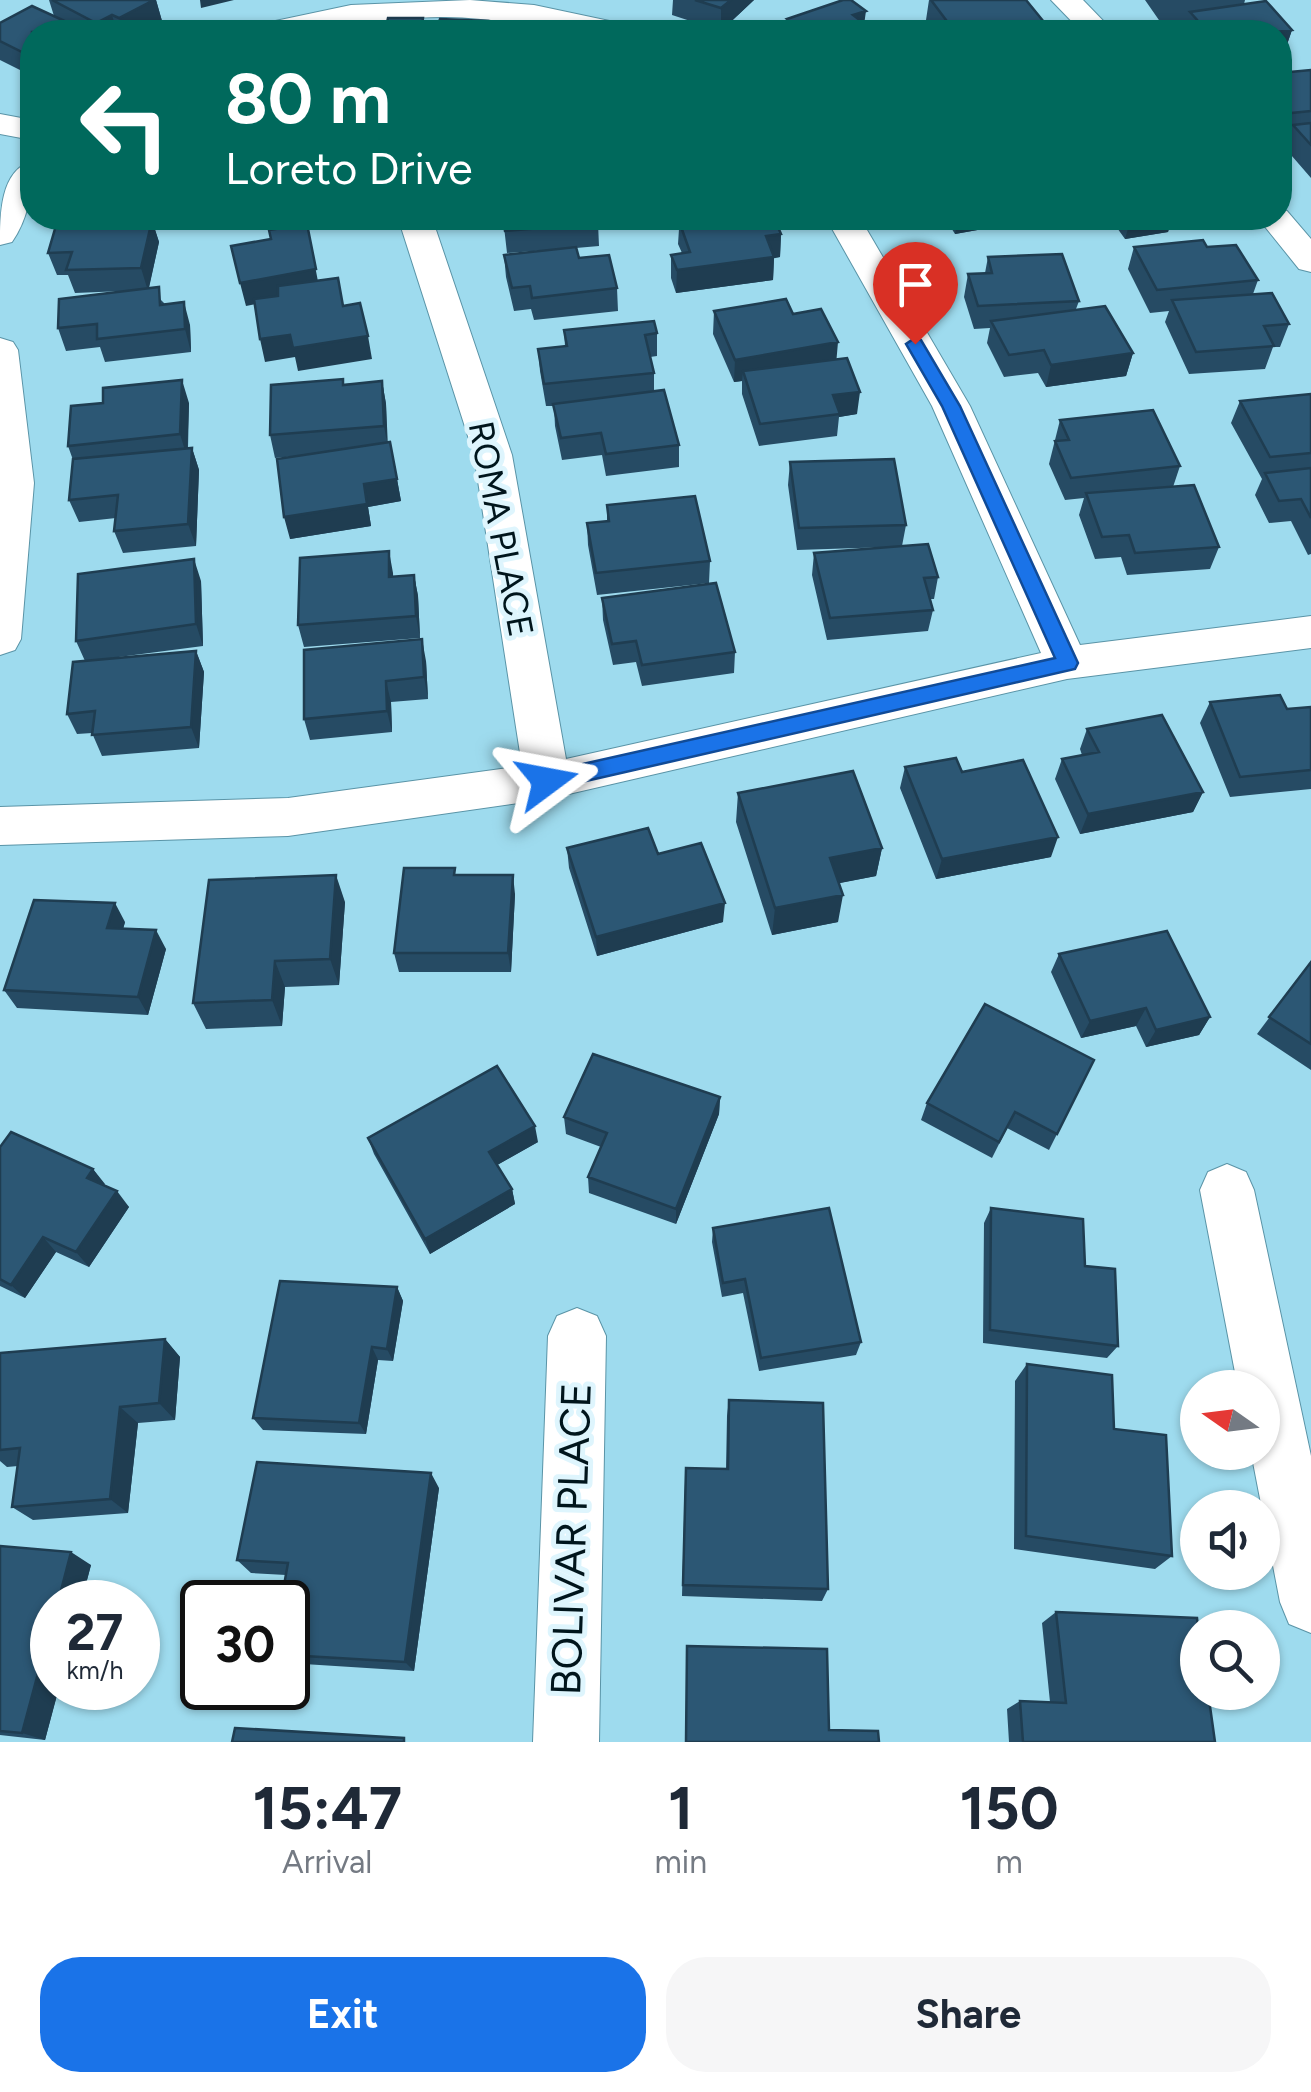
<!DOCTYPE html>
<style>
:root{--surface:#fff;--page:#f6f6f7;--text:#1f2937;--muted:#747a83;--accent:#1a73e8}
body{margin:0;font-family:Figtree,sans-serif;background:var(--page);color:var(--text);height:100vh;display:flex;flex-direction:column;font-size:38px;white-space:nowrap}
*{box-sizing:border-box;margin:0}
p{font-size:32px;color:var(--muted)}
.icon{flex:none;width:55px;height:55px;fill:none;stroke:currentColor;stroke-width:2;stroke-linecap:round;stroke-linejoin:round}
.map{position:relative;height:1742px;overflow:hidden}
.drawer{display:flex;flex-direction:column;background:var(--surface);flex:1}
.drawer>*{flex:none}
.guide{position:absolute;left:20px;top:20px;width:1272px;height:210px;border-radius:40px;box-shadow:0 2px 8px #0004;background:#00695c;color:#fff;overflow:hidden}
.needle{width:65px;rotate:284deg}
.controls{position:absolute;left:1180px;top:1370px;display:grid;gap:20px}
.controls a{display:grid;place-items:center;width:100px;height:100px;border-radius:50%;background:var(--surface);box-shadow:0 2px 8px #0004;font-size:50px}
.speed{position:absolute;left:30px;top:1580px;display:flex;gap:20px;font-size:50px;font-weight:700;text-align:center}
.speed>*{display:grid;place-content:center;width:130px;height:130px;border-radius:50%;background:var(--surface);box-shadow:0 2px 8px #0004;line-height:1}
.speed small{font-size:25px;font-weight:400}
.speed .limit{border:5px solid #111;border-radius:15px;background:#fff;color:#111}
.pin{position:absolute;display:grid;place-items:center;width:85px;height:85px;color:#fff;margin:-102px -42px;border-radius:50% 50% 50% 0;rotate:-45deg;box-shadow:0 0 10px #0007}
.pin .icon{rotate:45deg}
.me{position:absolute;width:110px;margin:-55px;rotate:77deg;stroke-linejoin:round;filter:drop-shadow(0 0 8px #0008)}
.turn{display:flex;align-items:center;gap:35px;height:210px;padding:0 40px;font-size:45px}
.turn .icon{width:130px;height:130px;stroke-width:2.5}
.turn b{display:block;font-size:70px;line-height:85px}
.eta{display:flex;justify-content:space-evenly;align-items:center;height:170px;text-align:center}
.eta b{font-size:60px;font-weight:700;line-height:70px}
.primary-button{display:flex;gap:20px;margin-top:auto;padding:20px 40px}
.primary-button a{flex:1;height:115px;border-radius:40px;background:var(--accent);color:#fff;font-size:40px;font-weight:700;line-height:115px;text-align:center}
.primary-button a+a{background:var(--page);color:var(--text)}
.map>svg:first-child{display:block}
</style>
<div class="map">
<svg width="1311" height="1742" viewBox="0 0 1311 1742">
<rect width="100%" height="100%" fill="#9edbee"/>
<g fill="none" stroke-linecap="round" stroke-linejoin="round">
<!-- minor casing -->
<g stroke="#5a94a7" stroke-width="2">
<path id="minor" d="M 470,0 L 534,5 L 633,26 L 637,32 C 574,36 510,18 446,17 C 380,16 314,36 248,32 L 252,26 L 351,5 Z
M 1051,0 L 1083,0 L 1114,32 L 1082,32 Z
M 0,114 L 32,120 L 32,140 L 0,134 Z
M 32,161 C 34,188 28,219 12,242 L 0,245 C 0,214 0,171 32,161 Z
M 1280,209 L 1287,211 L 1311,239 L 1311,272 L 1299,269 L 1258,218 L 1280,218 Z
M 404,218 L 430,218 L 434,224 L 512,455 L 566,759 L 1041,653 L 932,406 L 826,218 L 860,218 L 970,406 L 1080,645 L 1311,616 L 1311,648 L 1067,679 L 547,799 L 288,836 L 0,845 L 0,807 L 288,798 L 522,766 L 474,455 L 400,224 Z
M 0,338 L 13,342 L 18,350 L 34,483 L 21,639 L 15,650 L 0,655 Z
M 1227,1164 L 1246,1172 L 1254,1190 L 1311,1456 L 1311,1633 L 1289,1624 L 1280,1602 L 1251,1452 L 1262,1452 L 1262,1388 L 1238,1388 L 1200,1190 L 1208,1172 Z
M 577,1308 L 597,1316 L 606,1336 L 599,1742 L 533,1742 L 548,1336 L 557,1316 Z"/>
</g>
<!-- minor -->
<use href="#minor" fill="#fff" fill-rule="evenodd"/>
</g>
<!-- wall -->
<path fill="#264b64" d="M 49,0 L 156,0 L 162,21 L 140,32 L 32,32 L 32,76 L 0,60 L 0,23 L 54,16 Z
M 673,0 L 754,0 L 721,31 L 672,15 Z
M 929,0 L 1044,22 L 1042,32 L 935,32 L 926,20 Z
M 1145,0 L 1245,0 L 1244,4 L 1266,1 L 1292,30 L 1284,53 L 1280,53 L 1280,32 L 1184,32 L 1187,20 L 1161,23 Z
M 1311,70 L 1311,178 L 1285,148 L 1290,135 L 1280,136 L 1280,73 Z
M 62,218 L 161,218 L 155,230 L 159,242 L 149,288 L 165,304 L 190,325 L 191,352 L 105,362 L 100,347 L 66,351 L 58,328 L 123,291 L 75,293 L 68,275 L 57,275 L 48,253 L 64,222 Z
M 276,218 L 304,218 L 302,221 Z
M 503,218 L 598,223 L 599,246 L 576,248 L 579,258 L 617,288 L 618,311 L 534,320 L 531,309 L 514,311 L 506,277 L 504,255 L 547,250 L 507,253 Z
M 661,218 L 774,218 L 781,234 L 780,257 L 774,258 L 773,280 L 676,293 L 671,278 L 671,255 L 682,253 L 678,244 L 679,229 L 664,230 Z
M 912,218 L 1013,218 L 1011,224 L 955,234 L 945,218 L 916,223 Z
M 1092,218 L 1172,218 L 1168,232 L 1125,239 L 1115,225 L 1099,228 Z
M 1134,247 L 1207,247 L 1258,280 L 1253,294 L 1289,324 L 1280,347 L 1273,347 L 1265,369 L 1189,374 L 1165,322 L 1169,311 L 1150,313 L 1128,269 Z
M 988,257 L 1079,301 L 1076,309 L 1133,353 L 1126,376 L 1046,387 L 1038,373 L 1004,377 L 987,343 L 990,328 L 974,329 L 964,297 L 968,274 L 985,273 Z
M 714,311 L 793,314 L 836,360 L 857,414 L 839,417 L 837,436 L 759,446 L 742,394 L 742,381 L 734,382 L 713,334 Z
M 564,330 L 657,333 L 657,356 L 650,357 L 654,373 L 654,391 L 679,445 L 679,467 L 606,476 L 602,455 L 562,460 L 555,426 L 554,406 L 546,406 L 540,371 L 538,349 L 565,346 Z
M 343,379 L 344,384 L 382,381 L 386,404 L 387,442 L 390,442 L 401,501 L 368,507 L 371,526 L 290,539 L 296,456 L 275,458 L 270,435 Z
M 1311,394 L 1311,554 L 1308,555 L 1291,521 L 1269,523 L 1255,495 L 1262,479 L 1231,423 L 1240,401 Z
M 189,403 L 188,448 L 192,448 L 199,470 L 196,546 L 123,553 L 114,531 L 116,518 L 79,522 L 69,500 L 73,460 L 68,446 Z
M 1060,420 L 1180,466 L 1173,487 L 1219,547 L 1210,569 L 1127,575 L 1121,557 L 1095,559 L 1079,515 L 1084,498 L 1065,500 L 1049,464 Z
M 790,462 L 906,525 L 902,546 L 938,577 L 934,599 L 930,599 L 933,610 L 928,631 L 827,640 L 812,575 L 814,553 L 889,547 L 797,550 L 788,485 Z
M 607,505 L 710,561 L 709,583 L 597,595 L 588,545 L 587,523 L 607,521 Z
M 393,573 L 393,577 L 414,575 L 418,596 L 420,638 L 304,647 L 298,625 Z
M 201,581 L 203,646 L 111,658 L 196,651 L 204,672 L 199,748 L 102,756 L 92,733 L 77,734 L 67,714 L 85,661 L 76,641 Z
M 602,598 L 735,652 L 734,673 L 642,686 L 636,662 L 613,665 L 603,620 Z
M 426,661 L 428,699 L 391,702 L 392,732 L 310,740 L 304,719 Z
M 1210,702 L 1287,709 L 1311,707 L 1311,789 L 1230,797 L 1200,723 Z
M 1087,729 L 1203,792 L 1193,812 L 1080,834 L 1055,779 L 1062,759 L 1082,755 L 1080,749 Z
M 905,767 L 962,772 L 1051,857 L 936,879 L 900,788 Z
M 738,793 L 882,848 L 876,876 L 839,883 L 838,922 L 772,935 L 736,822 Z
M 567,848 L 658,854 L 723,922 L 597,956 L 569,868 Z
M 457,875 L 515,894 L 511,972 L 399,972 L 394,953 Z
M 345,902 L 339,985 L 285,987 L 282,1026 L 206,1029 L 193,1003 Z
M 125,922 L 123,929 L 166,949 L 148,1015 L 17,1008 L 4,990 Z
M 1059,954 L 1210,1017 L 1199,1035 L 1146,1047 L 1136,1026 L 1081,1038 L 1051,972 Z
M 1311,962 L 1311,1070 L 1257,1034 Z
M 1094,1060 L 1049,1150 L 1007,1128 L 992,1158 L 921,1120 L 927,1103 Z
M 720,1097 L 719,1114 L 676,1224 L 589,1193 L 588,1177 L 601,1147 L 566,1134 L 564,1117 Z
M 368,1138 L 538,1142 L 497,1165 L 512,1189 L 515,1204 L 430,1254 L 374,1154 Z
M 0,1147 L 93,1169 L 104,1185 L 129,1207 L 89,1267 L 56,1252 L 25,1298 L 0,1286 Z
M 991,1208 L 1085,1266 L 1118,1346 L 1107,1358 L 983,1343 L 984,1223 Z
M 713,1228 L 861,1342 L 856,1355 L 759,1371 L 743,1293 L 722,1297 L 712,1242 Z
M 397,1287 L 403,1301 L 393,1361 L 378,1360 L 366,1434 L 263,1430 L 253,1418 Z
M 165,1339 L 180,1357 L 175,1420 L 138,1423 L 128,1513 L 33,1520 L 12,1507 L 18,1466 L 7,1467 L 0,1461 L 0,1353 Z
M 1027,1364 L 1114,1429 L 1172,1556 L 1155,1569 L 1014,1549 L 1015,1381 Z
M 729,1400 L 828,1589 L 822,1601 L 682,1596 L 685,1483 L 726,1469 L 727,1416 Z
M 439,1488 L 414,1671 L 288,1663 L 286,1575 L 251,1573 L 237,1560 Z
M 0,1546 L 91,1565 L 45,1740 L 0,1735 Z
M 1056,1612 L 1215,1742 L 1009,1742 L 1007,1709 L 1020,1701 L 1050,1702 L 1042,1623 Z"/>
<!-- shaded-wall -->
<path fill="#1f3d51" d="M 154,0 L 156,0 L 162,21 L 140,32 L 123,32 L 119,18 Z
M 200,0 L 234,0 L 201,8 Z
M 731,0 L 754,0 L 721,31 L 721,8 Z
M 866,11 L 863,32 L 853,15 Z
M 112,15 L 117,32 L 99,32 L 96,23 Z
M 1044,22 L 1042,32 L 978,32 Z
M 1292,30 L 1284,53 L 1280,53 L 1280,32 Z
M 152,218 L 161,218 L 156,230 Z
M 916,218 L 945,218 L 916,223 Z
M 958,218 L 1013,218 L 1011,224 L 955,234 Z
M 1102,218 L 1117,218 L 1115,225 L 1099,228 Z
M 1131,218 L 1172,218 L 1168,232 L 1125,239 Z
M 152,220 L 159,242 L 148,291 L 141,268 Z
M 307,224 L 320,292 L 246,306 L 240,283 Z
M 781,234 L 780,257 L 774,258 L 773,280 L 676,293 L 677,270 L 766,236 Z
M 184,302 L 190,325 L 191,352 L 185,329 Z
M 290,335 L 368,336 L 372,359 L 298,371 L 295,357 L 265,362 L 260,339 Z
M 838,342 L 836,365 L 743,371 L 742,381 L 734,382 L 735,360 Z
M 1133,353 L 1126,376 L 1046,387 L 1051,365 Z
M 182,380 L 189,403 L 187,457 L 180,434 Z
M 382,381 L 386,404 L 388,448 L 384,426 Z
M 860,392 L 857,414 L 839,417 L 833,395 Z
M 192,448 L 199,470 L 196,546 L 188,524 Z
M 397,479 L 401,501 L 368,507 L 371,526 L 290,539 L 284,517 L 364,484 Z
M 389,551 L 393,573 L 394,599 L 389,577 Z
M 194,559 L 201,581 L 203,646 L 196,624 Z
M 414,575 L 418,596 L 420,638 L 416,616 Z
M 422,639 L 426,661 L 428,699 L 424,677 Z
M 196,651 L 204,672 L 199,748 L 191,727 Z
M 386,681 L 391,702 L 392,732 L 387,711 Z
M 1203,792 L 1193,812 L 1080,834 L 1088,814 Z
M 1058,837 L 1051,857 L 936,879 L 942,859 Z
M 882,848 L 876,876 L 825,886 L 830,858 Z
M 336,875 L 345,902 L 339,985 L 330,959 Z
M 513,875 L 515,894 L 511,972 L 508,953 Z
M 843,895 L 838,922 L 772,935 L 775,908 Z
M 115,903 L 125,922 L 118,947 L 107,928 Z
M 725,903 L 723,922 L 597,956 L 596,937 Z
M 156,930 L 166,949 L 148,1015 L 138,997 Z
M 275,961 L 285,987 L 282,1026 L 272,1000 Z
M 1146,1008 L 1136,1026 L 1081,1038 L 1090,1021 Z
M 1210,1017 L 1199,1035 L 1146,1047 L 1156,1030 Z
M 720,1097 L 719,1114 L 676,1224 L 676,1209 Z
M 535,1126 L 538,1142 L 492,1168 L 489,1152 Z
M 93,1169 L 105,1184 L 98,1193 L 87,1178 Z
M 512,1189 L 515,1204 L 430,1254 L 425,1239 Z
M 117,1191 L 129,1207 L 89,1267 L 76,1252 Z
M 43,1237 L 56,1252 L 25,1298 L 11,1285 Z
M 397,1287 L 403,1301 L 393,1361 L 387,1349 Z
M 165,1339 L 180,1357 L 175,1420 L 159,1403 Z
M 372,1347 L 378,1360 L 366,1434 L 359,1423 Z
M 120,1407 L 138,1423 L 128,1513 L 110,1499 Z
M 431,1473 L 439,1488 L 414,1671 L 405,1662 Z
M 71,1552 L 91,1565 L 81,1602 L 58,1602 Z
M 52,1621 L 52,1688 L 59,1688 L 45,1740 L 22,1733 Z"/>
<!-- building -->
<path fill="#2c5774" stroke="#1f3d51" stroke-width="2.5" d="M 52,0 L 154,0 L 119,18 L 112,15 L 96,23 Z
M 695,0 L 731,0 L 721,8 Z
M 843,0 L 851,0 L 866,11 L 853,15 L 873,30 L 867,32 L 774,32 L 795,25 L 787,19 Z
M 931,0 L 1026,0 L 1044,22 L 978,32 L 955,32 Z
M 1266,1 L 1292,30 L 1276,32 L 1208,32 L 1190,12 Z
M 32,6 L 82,29 L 75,32 L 32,32 L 32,57 L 0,41 L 0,23 Z
M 388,18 L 423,18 L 421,32 L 385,32 Z
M 440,19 L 488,21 L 486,30 L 518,32 L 436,32 Z
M 1311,70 L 1311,111 L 1281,114 L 1280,88 L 1284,87 L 1280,81 L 1280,73 Z
M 1311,123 L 1311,145 L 1293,125 Z
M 503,218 L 597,218 L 598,223 L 505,231 Z
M 709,218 L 774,218 L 781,234 L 766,236 L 774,257 L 677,270 L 671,255 L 690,252 L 679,221 Z
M 152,220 L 141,268 L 66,270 L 72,252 L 48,253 L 57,222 Z
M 307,224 L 316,269 L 240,283 L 231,246 L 271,239 L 269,230 Z
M 1203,240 L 1207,247 L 1236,245 L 1258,280 L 1157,290 L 1134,247 Z
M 576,247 L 579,258 L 609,255 L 617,288 L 532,298 L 530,286 L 512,288 L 504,255 Z
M 1062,254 L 1079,301 L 978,306 L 968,274 L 992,273 L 988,257 Z
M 338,278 L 343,306 L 360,303 L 368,336 L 293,348 L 290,335 L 260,339 L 254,299 L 278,296 L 278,286 Z
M 159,287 L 160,305 L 184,302 L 185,329 L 97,339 L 97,324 L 58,328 L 59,299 Z
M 1272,293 L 1289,324 L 1264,326 L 1274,346 L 1196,352 L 1172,300 Z
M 786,299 L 793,314 L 821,309 L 838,342 L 735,360 L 714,311 Z
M 1105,306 L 1133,353 L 1051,365 L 1044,350 L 1009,355 L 991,321 Z
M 654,321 L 657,333 L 645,335 L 654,373 L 544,384 L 538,349 L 567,346 L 564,330 Z
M 847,358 L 860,392 L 833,395 L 840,414 L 760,424 L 743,371 Z
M 343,379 L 343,385 L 382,381 L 384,426 L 270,435 L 271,385 Z
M 182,380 L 180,434 L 68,446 L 71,406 L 103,403 L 103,388 Z
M 664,390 L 679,445 L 606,454 L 601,433 L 561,438 L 553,404 Z
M 1311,394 L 1311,453 L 1270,457 L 1240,401 Z
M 1153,410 L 1180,466 L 1071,478 L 1055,441 L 1069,440 L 1060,420 Z
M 390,442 L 397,479 L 364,484 L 367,504 L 284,517 L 277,459 Z
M 192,448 L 188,524 L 114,531 L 118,495 L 69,500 L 73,459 Z
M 894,459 L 906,525 L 799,528 L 790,462 Z
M 1311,468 L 1311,518 L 1301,499 L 1279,501 L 1265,473 Z
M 1194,485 L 1219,547 L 1135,553 L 1129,535 L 1102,537 L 1086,493 Z
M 695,496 L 710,561 L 596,573 L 587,523 L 609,521 L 607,505 Z
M 928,544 L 938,577 L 924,578 L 933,610 L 830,618 L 814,553 Z
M 389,551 L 389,577 L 414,575 L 416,616 L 298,625 L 300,558 Z
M 194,559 L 196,624 L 76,641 L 78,574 Z
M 716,583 L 735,652 L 642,665 L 636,641 L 612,644 L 602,598 Z
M 422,639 L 424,677 L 386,681 L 387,711 L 304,719 L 304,650 Z
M 196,651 L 191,727 L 92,735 L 95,711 L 67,714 L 73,662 Z
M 1280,695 L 1287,709 L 1311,707 L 1311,770 L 1240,777 L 1210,702 Z
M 1162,715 L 1203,792 L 1088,814 L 1062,759 L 1099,752 L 1087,729 Z
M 956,758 L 962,772 L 1023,760 L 1058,837 L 942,859 L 905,767 Z
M 853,771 L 882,848 L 830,858 L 843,895 L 775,908 L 738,793 Z
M 648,828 L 658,854 L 701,843 L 725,903 L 596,937 L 567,848 Z
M 404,868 L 455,868 L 454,875 L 513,875 L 508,953 L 394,953 Z
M 336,875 L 330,959 L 275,961 L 272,1000 L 193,1003 L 209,880 Z
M 34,900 L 115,903 L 107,928 L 156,930 L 138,997 L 4,990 Z
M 1167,931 L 1210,1017 L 1156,1030 L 1146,1008 L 1090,1021 L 1059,954 Z
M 1311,962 L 1311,1044 L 1269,1017 Z
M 985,1004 L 1094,1060 L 1057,1134 L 1015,1112 L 999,1142 L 927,1103 Z
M 593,1054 L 720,1097 L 676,1209 L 588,1177 L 607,1133 L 564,1117 Z
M 497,1066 L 535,1126 L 489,1152 L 512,1189 L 425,1239 L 368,1138 Z
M 11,1132 L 93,1169 L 87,1178 L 117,1191 L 76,1252 L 43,1237 L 11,1285 L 0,1279 L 0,1147 Z
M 829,1208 L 861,1342 L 761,1358 L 745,1279 L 723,1283 L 713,1228 Z
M 991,1208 L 1083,1219 L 1085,1266 L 1115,1269 L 1118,1346 L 990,1330 Z
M 280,1281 L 397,1287 L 387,1349 L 372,1347 L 359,1423 L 253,1418 Z
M 165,1339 L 159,1403 L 120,1407 L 110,1499 L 12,1507 L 20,1448 L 0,1450 L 0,1353 Z
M 1027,1364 L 1112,1375 L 1114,1429 L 1166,1435 L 1172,1556 L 1026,1536 Z
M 729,1400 L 823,1403 L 828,1589 L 683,1585 L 686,1468 L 728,1469 Z
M 257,1462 L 431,1473 L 405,1662 L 288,1655 L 288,1602 L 281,1602 L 288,1563 L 237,1560 Z
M 0,1546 L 71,1552 L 58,1602 L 52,1602 L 52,1621 L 22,1733 L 0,1731 Z
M 1056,1612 L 1197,1618 L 1198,1628 L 1198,1692 L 1208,1692 L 1215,1742 L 1023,1742 L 1020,1701 L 1066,1703 Z
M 687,1646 L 827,1649 L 829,1730 L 878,1731 L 879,1742 L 686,1742 Z
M 235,1728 L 404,1738 L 404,1742 L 232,1742 Z"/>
<!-- route -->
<path fill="#1a73e8" stroke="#114b97" stroke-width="2.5" d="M 915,338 L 921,340 L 960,406 L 1078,663 L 1075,669 L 547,790 L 539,787 L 536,781 L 539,775 L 547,772 L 1055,658 L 942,406 L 906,344 Z"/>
<g text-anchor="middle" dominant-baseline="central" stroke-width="10" stroke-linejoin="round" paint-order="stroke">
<!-- street labels -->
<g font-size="35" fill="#00151c" stroke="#def5fd">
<text transform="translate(501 529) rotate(79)">ROMA PLACE</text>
</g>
<!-- near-street labels -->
<g font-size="42" fill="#00151c" stroke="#def5fd">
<text transform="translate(571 1539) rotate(-88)">BOLIVAR PLACE</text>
</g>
</g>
</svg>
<div class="controls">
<a><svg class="needle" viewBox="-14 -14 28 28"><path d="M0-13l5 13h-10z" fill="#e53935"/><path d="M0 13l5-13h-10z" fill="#747a83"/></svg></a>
<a><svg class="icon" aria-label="sound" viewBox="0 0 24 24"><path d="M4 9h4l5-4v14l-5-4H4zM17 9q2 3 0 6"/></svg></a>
<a><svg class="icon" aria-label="search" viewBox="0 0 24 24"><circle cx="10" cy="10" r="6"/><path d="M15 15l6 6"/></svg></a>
</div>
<div class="speed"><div>27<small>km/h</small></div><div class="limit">30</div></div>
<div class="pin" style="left:915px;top:344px;background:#d93025"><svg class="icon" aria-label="arrive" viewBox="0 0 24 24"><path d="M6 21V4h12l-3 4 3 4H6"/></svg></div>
<svg class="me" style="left:547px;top:781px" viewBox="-20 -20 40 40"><path d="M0-17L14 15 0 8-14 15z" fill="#1a73e8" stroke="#fff" stroke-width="4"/></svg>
<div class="guide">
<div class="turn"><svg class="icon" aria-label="left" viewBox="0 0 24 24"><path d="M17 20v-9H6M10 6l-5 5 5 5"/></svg><div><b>80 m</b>Loreto Drive</div></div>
</div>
</div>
<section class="drawer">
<div class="eta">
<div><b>15:47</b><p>Arrival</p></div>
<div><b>1</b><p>min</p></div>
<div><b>150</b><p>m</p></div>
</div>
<div class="primary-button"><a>Exit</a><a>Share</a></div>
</section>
